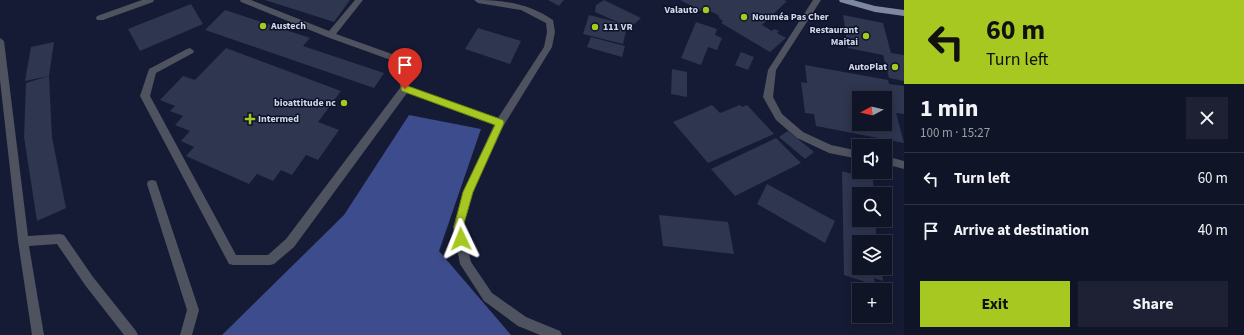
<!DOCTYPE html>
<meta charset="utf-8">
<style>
:root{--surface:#101427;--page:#1e2133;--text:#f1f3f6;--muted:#9c9ea7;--line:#303344;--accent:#a6c820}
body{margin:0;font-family:"Source Sans 3",sans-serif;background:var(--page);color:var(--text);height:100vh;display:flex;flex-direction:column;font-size:15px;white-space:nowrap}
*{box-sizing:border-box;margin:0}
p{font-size:13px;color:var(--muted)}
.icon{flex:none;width:22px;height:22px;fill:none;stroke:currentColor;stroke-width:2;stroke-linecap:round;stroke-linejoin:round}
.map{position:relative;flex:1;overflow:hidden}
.sheet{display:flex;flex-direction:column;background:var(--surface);width:340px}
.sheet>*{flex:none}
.banner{background:#a6c820;color:#111;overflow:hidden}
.needle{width:26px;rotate:263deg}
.buttons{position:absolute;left:852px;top:91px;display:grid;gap:8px}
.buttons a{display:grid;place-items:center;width:40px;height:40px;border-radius:0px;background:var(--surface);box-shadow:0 2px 10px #0003,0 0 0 1px var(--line);font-size:20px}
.pin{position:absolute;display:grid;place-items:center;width:34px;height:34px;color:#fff;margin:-41px -17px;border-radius:50% 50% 50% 0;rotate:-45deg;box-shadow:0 0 4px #0007}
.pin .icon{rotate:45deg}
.me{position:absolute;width:44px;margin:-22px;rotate:358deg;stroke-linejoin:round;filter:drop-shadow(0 0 3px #0008)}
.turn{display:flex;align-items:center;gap:14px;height:84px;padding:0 16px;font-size:18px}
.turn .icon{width:52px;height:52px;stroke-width:2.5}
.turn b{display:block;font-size:28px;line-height:34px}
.round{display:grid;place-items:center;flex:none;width:42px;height:42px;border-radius:0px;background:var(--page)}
.overview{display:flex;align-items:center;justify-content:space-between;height:68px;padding:0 16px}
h1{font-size:24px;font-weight:700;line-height:30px}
.button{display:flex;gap:8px;margin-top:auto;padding:8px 16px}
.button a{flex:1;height:46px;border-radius:0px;background:var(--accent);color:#111;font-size:16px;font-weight:700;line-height:46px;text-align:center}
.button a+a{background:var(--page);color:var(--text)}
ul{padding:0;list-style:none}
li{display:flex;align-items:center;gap:12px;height:52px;padding:0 16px;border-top:1px solid var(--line)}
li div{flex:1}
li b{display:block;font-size:15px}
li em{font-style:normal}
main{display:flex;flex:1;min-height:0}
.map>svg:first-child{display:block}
</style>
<main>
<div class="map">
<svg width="904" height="335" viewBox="0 0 904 335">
<rect width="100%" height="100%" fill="#151b34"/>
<!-- forest -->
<path fill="#3c4c8c" d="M 409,115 L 481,129 L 439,251 L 511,335 L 222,335 L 344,215 Z"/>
<!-- building -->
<path fill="#2e3650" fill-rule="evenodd" d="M 265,0 L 350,0 L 334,22 Z
M 548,0 L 564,0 L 559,6 Z
M 604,0 L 641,18 L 631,27 L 627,26 L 623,44 L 583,34 L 589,15 L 620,23 L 595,12 L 596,5 Z
M 680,0 L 784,0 L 787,1 L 762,25 L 772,31 L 774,29 L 779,31 L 777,33 L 786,38 L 770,52 L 721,23 L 723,21 L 720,19 L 718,15 L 710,11 L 707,14 Z
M 191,4 L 203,24 L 140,51 L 128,29 Z
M 225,10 L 310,38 L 303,46 L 384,73 L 374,88 L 205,30 Z
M 843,15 L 883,23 L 891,53 L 904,55 L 904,81 L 889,78 L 883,55 L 848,48 Z
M 696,22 L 717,29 L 715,35 L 722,38 L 717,50 L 708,47 L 701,65 L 681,58 Z
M 478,28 L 521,41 L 510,64 L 465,49 Z
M 591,37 L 625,46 L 622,57 L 587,47 Z
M 54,42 L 49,76 L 52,137 L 66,208 L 37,221 L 24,137 L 26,83 L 49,76 L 25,81 L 31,47 Z
M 226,48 L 341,91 L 318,122 L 339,130 L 318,160 L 306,155 L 292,175 L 281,170 L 273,181 L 257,174 L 249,184 L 186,156 L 194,147 L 181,141 L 190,131 L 175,125 L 183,116 L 170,111 L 175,106 L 160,100 L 183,76 L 195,80 Z
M 741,52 L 754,57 L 748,70 L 735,65 Z
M 805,65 L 888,80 L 889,84 L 904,86 L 904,114 L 896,113 L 904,143 L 816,126 L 814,114 L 805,113 L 801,82 L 807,83 ZM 859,98 L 885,98 L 885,124 L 859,124 Z
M 672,69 L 687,72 L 687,97 L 671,94 Z
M 712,105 L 720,113 L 740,105 L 742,107 L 747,105 L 774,134 L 708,163 L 673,122 Z
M 788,131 L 814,152 L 805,159 L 779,137 Z
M 776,138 L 801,163 L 735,196 L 711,169 Z
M 842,171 L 873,180 L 874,194 L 859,194 L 859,220 L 875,220 L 877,242 L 859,242 L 859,268 L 882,268 L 883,281 L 874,278 L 875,285 L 844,275 Z
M 767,184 L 835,221 L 825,243 L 757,204 Z
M 659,215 L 728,222 L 734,254 L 663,246 Z"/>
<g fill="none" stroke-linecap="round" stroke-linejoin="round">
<!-- minor -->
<path fill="#4e535f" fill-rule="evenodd" d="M 142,0 L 154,0 L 153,2 L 103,20 L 97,20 L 96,18 L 97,16 Z
M 240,0 L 251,0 L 329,31 L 355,0 L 363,0 L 336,34 L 406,59 L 409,87 L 498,118 L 544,47 L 547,32 L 546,23 L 521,10 L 478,3 L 474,0 C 503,0 528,3 553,20 L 555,32 L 552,47 L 504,125 L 473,192 L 463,227 L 471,262 L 492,293 L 526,317 L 560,331 L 562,335 L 540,335 L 518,326 L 484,301 L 460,264 L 453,227 L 463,192 L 494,125 L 407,93 L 294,247 L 274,264 L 270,265 L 233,265 L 229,264 L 140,96 L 149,69 L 187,49 L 190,48 L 194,51 L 193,53 L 156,73 L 150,96 L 236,255 L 268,255 L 286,239 L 400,88 L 399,63 L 327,37 L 241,2 Z
M 813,0 L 821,0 L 776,70 L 773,97 L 782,114 L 803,132 L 831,145 L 859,151 L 859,159 L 829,153 L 797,138 L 776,120 L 763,97 L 768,70 Z
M 0,38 L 4,41 L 28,236 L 60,234 L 64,235 L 93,277 L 136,331 L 138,335 L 124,335 L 85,285 L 57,244 L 29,246 L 44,335 L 32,335 L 18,241 L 0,80 Z
M 885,156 L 904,161 L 904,169 L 885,164 Z
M 152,180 L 156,181 L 199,310 L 192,335 L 180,335 L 187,310 L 147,184 L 148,181 Z"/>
<!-- major -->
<path fill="#7f88a2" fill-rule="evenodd" d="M 839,0 L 853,0 L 875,6 L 904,10 L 904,16 L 875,12 L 840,2 Z"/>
</g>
<!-- route -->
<path fill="#a6c820" stroke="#6c8215" d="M 405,85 L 503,120 L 504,123 L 473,192 L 463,227 L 466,239 L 465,243 L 461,244 L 457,243 L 454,227 L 463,192 L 495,125 L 402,91 L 401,89 L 402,86 Z"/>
<!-- markers -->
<g fill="#a6c820" stroke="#0c122a" stroke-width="1.5">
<circle cx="706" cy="10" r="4"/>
<circle cx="744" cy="17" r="4"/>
<circle cx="263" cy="26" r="4"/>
<circle cx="595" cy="27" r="4"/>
<circle cx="866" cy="36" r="4"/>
<circle cx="895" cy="67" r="4"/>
<circle cx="344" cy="103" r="4"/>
<path d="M248 113h4v4h4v4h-4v4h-4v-4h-4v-4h4z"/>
</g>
<g text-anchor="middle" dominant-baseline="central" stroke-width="3" stroke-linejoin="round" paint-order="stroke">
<!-- poi labels -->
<g font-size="10" font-weight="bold" fill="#d2d7e8" stroke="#0c122a" text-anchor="end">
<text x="698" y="10">Valauto</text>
<text x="752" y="17" text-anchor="start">Nouméa Pas Cher</text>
<text x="271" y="26" text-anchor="start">Austech</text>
<text x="603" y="27" text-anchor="start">111 VR</text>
<text x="858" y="30">Restaurant<tspan x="858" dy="12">Maitai</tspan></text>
<text x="887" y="67">AutoPlat</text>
<text x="336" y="103">bioattitude nc</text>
<text x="258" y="119" text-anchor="start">Intermed</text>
</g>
</g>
</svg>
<div class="buttons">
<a><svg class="needle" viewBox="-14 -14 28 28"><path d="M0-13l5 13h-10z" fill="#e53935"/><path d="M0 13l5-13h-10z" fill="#9c9ea7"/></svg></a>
<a><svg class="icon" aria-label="sound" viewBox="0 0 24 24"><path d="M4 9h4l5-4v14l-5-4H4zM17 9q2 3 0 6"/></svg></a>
<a><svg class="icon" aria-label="search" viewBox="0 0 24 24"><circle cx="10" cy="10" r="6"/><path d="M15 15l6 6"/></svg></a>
<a><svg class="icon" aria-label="layers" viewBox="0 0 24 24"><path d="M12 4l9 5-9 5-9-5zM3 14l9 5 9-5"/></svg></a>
<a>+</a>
</div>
<div class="pin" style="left:405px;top:89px;background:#d93025"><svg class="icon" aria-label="arrive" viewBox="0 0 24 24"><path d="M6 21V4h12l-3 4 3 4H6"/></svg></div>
<svg class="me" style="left:461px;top:239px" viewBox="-20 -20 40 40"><path d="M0-17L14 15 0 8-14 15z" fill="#a6c820" stroke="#fff" stroke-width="4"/></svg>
</div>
<section class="sheet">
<div class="banner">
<div class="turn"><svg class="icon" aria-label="left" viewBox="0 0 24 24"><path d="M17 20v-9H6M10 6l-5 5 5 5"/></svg><div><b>60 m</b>Turn left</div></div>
</div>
<div class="overview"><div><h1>1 min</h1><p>100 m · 15:27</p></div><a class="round"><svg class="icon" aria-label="close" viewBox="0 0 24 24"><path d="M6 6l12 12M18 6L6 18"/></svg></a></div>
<ul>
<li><svg class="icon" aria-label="left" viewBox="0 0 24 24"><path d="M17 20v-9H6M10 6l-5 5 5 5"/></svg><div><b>Turn left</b></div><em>60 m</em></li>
<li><svg class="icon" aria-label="arrive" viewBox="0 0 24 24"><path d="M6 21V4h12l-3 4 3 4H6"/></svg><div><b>Arrive at destination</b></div><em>40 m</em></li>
</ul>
<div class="button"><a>Exit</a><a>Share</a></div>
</section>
</main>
